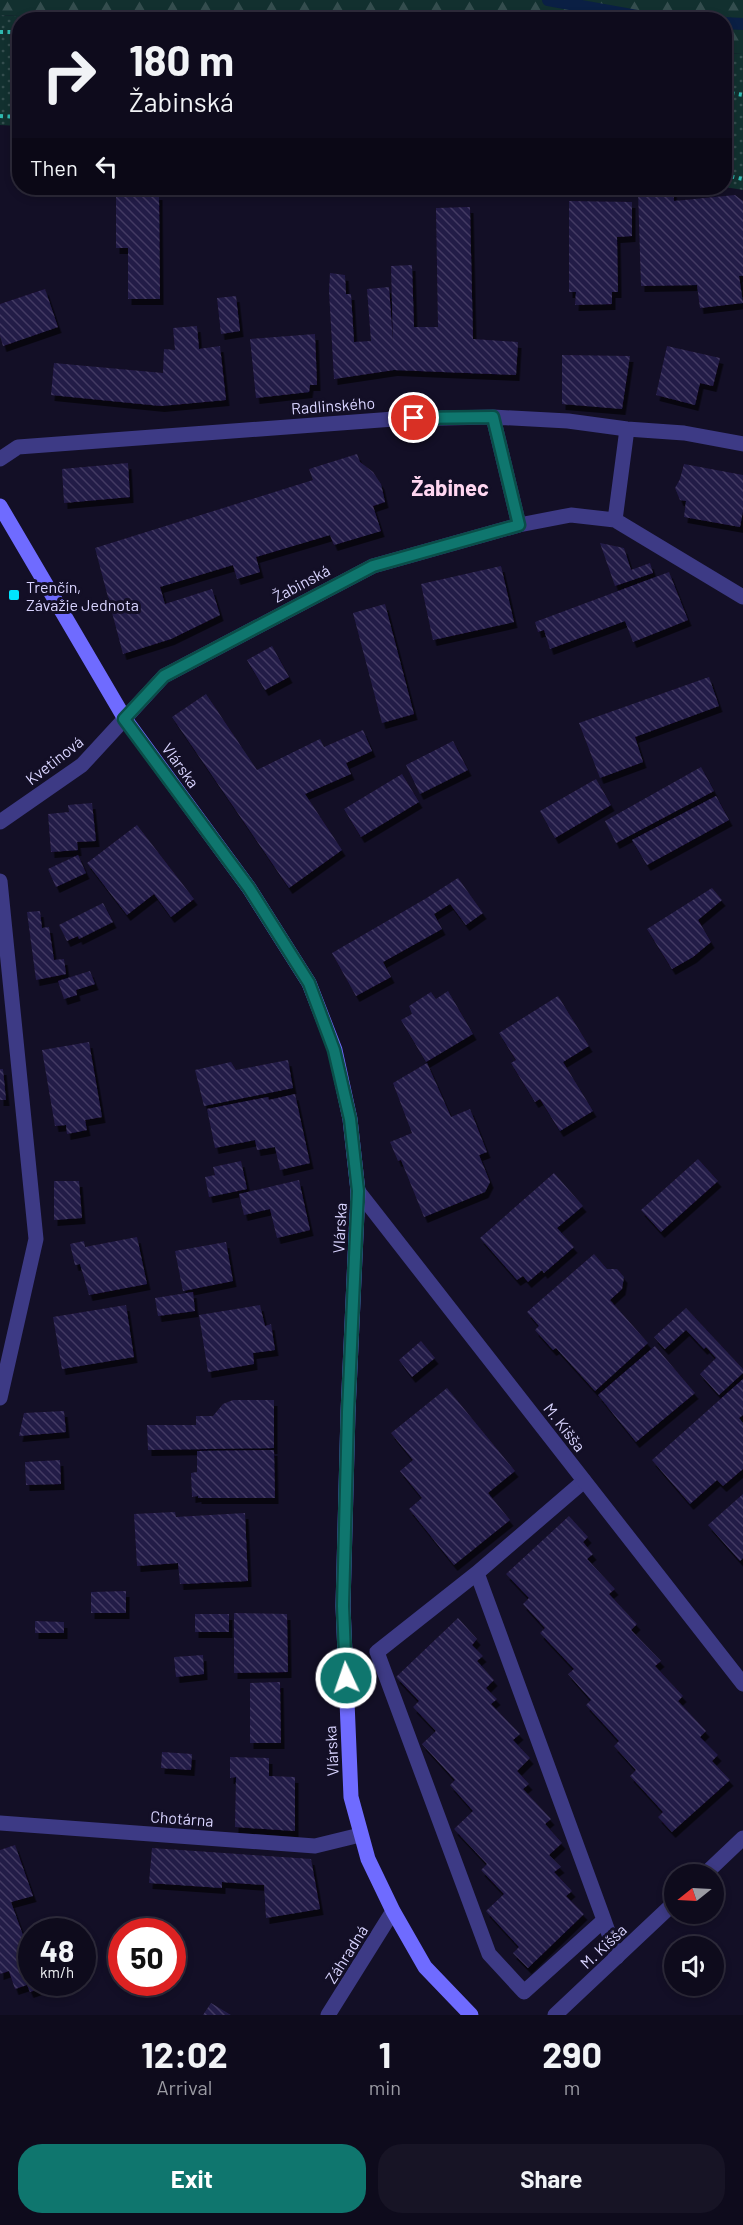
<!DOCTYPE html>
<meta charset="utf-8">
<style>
:root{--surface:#0e0b1c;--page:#171425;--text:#f1f3f6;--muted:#9b9ba3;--line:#2e2b3b;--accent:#0f766e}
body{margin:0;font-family:Barlow,sans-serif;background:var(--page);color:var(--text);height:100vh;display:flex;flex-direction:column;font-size:22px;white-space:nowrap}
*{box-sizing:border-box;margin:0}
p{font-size:20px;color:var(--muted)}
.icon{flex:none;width:33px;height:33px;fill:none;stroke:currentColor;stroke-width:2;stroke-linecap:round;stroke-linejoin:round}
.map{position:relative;height:2015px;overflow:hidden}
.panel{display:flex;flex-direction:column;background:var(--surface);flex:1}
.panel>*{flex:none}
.hud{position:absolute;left:12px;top:12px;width:720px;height:183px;border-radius:24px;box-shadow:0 3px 9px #0003,0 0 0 2px var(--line);background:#0e0b1c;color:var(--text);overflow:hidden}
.needle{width:39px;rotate:252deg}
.fabs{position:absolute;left:664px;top:1864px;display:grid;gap:12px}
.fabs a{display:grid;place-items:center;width:60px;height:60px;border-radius:50%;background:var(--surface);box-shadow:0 3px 9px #0003,0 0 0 2px var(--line);font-size:30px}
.speed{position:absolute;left:18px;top:1918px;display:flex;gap:12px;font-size:30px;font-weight:700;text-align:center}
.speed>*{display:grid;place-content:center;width:78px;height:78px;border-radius:50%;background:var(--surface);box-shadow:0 3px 9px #0003,0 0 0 2px var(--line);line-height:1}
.speed small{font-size:15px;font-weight:400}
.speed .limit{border:9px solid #d22;background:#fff;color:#111}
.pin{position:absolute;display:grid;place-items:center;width:51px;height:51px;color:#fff;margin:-26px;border:3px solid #fff;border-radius:50%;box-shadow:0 2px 6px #0007}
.me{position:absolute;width:66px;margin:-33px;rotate:357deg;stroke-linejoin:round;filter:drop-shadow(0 0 4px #0008)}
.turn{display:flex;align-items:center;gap:21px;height:126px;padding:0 18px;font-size:27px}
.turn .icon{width:78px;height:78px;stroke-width:2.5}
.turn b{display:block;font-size:42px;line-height:51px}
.then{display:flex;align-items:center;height:57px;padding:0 18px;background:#0003;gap:12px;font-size:22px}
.eta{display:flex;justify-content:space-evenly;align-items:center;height:102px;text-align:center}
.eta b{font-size:36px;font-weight:700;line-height:42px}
.action{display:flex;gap:12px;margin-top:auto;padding:12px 18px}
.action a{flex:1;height:69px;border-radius:24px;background:var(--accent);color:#fff;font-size:24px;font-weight:700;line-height:69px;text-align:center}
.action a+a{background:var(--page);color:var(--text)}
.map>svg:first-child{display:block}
</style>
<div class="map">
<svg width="743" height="2015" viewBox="0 0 743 2015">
<defs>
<pattern id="grass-dots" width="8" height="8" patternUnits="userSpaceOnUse" patternTransform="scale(1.5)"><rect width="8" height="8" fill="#12302f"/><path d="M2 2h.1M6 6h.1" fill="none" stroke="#344d4e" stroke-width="1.8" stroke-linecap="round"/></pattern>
<pattern id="forest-firs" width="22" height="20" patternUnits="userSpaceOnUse" patternTransform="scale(1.5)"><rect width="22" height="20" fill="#12302f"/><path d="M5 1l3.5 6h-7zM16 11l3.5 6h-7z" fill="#344d4e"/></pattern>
<pattern id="building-back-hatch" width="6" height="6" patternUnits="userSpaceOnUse" patternTransform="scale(1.5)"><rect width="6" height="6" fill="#241b47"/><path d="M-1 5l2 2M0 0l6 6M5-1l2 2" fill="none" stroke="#433b63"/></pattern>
<filter id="shadow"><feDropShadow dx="3.5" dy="6" stdDeviation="0" flood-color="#0009"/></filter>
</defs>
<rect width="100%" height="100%" fill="#130f26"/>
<!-- grass -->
<path fill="url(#grass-dots)" d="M 0,15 L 78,19 L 20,20 L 19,126 L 0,125 Z
M 725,53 L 743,54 L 743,190 L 725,187 Z"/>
<!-- forest -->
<path fill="url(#forest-firs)" d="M 0,0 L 743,0 L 743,54 L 725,53 L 724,20 L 78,19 L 0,15 Z"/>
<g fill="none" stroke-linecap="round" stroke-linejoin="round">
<!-- stream -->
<path stroke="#0a1f44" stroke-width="12" d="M 548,0 L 637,16 L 679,20
M 724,23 L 743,24"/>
</g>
<!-- building -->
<path fill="url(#building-back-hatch)" filter="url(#shadow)" d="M 659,188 L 673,188 L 674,201 L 735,195 L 743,201 L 743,276 L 739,276 L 743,303 L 700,308 L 697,285 L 641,286 L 638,191 Z
M 116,194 L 159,194 L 160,299 L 128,299 L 128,248 L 116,248 Z
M 569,201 L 632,202 L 632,236 L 617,237 L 618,292 L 612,292 L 612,304 L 575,305 L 576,292 L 569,292 Z
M 470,207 L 473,339 L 518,342 L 516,375 L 394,370 L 334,379 L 329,291 L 330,273 L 345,275 L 346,294 L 351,294 L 354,342 L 371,341 L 367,289 L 389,287 L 393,342 L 391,266 L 412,265 L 414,327 L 438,327 L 436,208 Z
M 45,289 L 58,327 L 3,346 L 0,336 L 0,304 Z
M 236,296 L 240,331 L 221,334 L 217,298 Z
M 197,326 L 199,349 L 220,346 L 226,400 L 161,406 L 51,395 L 54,363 L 163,373 L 164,349 L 175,350 L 173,328 Z
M 315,334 L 317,385 L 310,385 L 309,392 L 256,398 L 250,339 Z
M 667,346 L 720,358 L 713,386 L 700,383 L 695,405 L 656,395 Z
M 562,355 L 630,356 L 622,409 L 562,404 Z
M 357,454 L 360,462 L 373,472 L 381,484 L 385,502 L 373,506 L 381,531 L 334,545 L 330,535 L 256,557 L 260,572 L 237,579 L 233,565 L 160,587 L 165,604 L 212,589 L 220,615 L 171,639 L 123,654 L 95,548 L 313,480 L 309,469 Z
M 128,463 L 130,497 L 64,503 L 62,469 Z
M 684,464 L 743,475 L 743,511 L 740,527 L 684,517 L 686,501 L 680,500 L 675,488 L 680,479 Z
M 600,543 L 624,548 L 631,570 L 650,563 L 653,573 L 615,586 Z
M 501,566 L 514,622 L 433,640 L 421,584 Z
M 669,572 L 688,620 L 633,642 L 625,621 L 550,649 L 544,630 L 538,632 L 535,622 Z
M 385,604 L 414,714 L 382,723 L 353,613 Z
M 272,646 L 289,677 L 265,690 L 247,660 Z
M 709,677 L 719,706 L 635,737 L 643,762 L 600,778 L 579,723 Z
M 206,694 L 257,770 L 320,739 L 324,747 L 363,730 L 372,751 L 346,763 L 351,774 L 305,794 L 342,850 L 289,888 L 172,717 Z
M 453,741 L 468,770 L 420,794 L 406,765 Z
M 701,767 L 714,791 L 616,843 L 605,821 Z
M 402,774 L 419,802 L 361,837 L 344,809 Z
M 596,779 L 611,805 L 555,838 L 540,811 Z
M 716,796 L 729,820 L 647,865 L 632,840 Z
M 92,803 L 96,841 L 77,842 L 78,850 L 51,852 L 48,814 L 69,812 L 68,805 Z
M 137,825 L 194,899 L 171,917 L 154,894 L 127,915 L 87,863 Z
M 78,855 L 86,873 L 56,887 L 48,869 Z
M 458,878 L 483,913 L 466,925 L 450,904 L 434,914 L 442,929 L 383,962 L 391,977 L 356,996 L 332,953 L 425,899 Z
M 712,888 L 722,900 L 698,920 L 711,942 L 693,957 L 672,969 L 647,929 Z
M 103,903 L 113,922 L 79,939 L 78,936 L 67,941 L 59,925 Z
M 40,911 L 42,928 L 49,927 L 54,960 L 64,959 L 66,974 L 36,980 L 27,912 Z
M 90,971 L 95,984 L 76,990 L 77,995 L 64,999 L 58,981 Z
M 448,991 L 473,1034 L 426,1062 L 401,1020 L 412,1014 L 409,1006 L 431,992 L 436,999 Z
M 558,996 L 589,1046 L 563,1062 L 593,1111 L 560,1131 L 540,1099 L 535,1102 L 511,1063 L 516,1060 L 499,1033 Z
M 89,1042 L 102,1117 L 85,1120 L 87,1130 L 67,1134 L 66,1125 L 55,1126 L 42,1050 Z
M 288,1060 L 293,1088 L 204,1106 L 195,1070 L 231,1062 L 236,1070 Z
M 427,1063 L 451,1117 L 470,1109 L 487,1152 L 479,1155 L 490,1182 L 485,1192 L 424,1217 L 401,1160 L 398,1161 L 390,1142 L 412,1133 L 393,1083 Z
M 0,1069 L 3,1069 L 6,1100 L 0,1100 Z
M 295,1094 L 310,1163 L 280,1170 L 275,1147 L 257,1150 L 255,1140 L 215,1148 L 207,1109 L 268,1097 L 269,1100 Z
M 698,1159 L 718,1181 L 661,1232 L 641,1210 Z
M 241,1161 L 247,1189 L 209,1197 L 205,1177 L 215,1175 L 213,1167 Z
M 554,1173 L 583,1206 L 557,1228 L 574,1247 L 544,1273 L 542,1270 L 528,1282 L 523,1276 L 517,1280 L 480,1238 Z
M 299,1180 L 310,1230 L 277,1238 L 270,1209 L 244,1215 L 239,1194 Z
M 54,1181 L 79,1181 L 82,1218 L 54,1220 Z
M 137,1237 L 147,1284 L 89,1295 L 80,1264 L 75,1265 L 70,1244 L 84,1241 L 85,1247 Z
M 226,1242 L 233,1281 L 183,1291 L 175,1251 Z
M 594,1254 L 607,1269 L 617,1269 L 624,1277 L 622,1289 L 610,1300 L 648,1343 L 595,1391 L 556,1348 L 553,1350 L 535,1330 L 539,1326 L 527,1312 Z
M 193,1292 L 195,1311 L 158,1316 L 155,1298 Z
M 126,1305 L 134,1357 L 62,1369 L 53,1317 Z
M 260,1305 L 265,1326 L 271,1324 L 275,1350 L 253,1353 L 254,1364 L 208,1372 L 199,1315 Z
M 686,1308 L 743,1369 L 743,1373 L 719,1395 L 700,1374 L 716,1358 L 706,1347 L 704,1349 L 686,1330 L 665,1349 L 654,1337 Z
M 421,1341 L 435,1358 L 412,1377 L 399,1360 Z
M 655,1346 L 695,1393 L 636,1442 L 598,1395 Z
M 743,1379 L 743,1415 L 739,1418 L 743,1423 L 743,1469 L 723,1486 L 717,1480 L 690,1504 L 652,1460 Z
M 447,1388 L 515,1471 L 488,1493 L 510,1520 L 454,1565 L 409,1509 L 422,1498 L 400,1471 L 413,1460 L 391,1433 Z
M 233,1400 L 274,1400 L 274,1448 L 148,1450 L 147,1425 L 196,1425 L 196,1416 L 213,1416 L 223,1404 Z
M 64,1411 L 66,1432 L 19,1436 L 24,1413 Z
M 274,1450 L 275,1498 L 198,1498 L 198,1496 L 192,1497 L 191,1473 L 197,1472 L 197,1451 Z
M 60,1460 L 61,1484 L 26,1485 L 25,1462 Z
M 743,1494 L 743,1558 L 740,1561 L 708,1525 Z
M 175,1512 L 176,1517 L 245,1513 L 248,1581 L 180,1584 L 178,1563 L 137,1566 L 134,1514 Z
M 569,1516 L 588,1537 L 583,1542 L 593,1554 L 587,1559 L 615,1589 L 609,1594 L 637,1624 L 631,1630 L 661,1661 L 655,1666 L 683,1696 L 678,1701 L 706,1731 L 700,1737 L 718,1755 L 712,1761 L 730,1780 L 672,1832 L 658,1817 L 663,1812 L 630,1776 L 636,1770 L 614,1746 L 619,1741 L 586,1705 L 591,1700 L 568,1674 L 574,1669 L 540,1633 L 545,1628 L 523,1604 L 529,1598 L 506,1574 Z
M 126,1591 L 126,1613 L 91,1613 L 91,1592 Z
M 234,1613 L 287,1614 L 288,1672 L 234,1673 Z
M 195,1614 L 229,1614 L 229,1632 L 195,1632 Z
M 458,1618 L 477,1639 L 472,1645 L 483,1656 L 477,1661 L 494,1680 L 486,1688 L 497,1699 L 491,1704 L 520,1734 L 513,1740 L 530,1758 L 517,1771 L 529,1784 L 523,1789 L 551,1819 L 545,1824 L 562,1843 L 549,1855 L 561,1867 L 554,1872 L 572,1891 L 566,1896 L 584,1914 L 528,1968 L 513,1953 L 519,1947 L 486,1911 L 504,1894 L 481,1870 L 487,1864 L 454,1829 L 473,1811 L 450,1785 L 455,1780 L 422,1744 L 436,1731 L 413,1707 L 419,1701 L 396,1677 Z
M 35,1621 L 64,1622 L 64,1633 L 35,1633 Z
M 203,1655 L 204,1674 L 176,1677 L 174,1657 Z
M 280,1682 L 281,1743 L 250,1743 L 250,1683 Z
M 162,1752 L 192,1754 L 191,1770 L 161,1768 Z
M 230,1757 L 269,1758 L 269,1776 L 295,1777 L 295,1831 L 235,1827 L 236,1777 L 230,1778 Z
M 15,1845 L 33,1896 L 11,1902 L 32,1960 L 32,1983 L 40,1983 L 42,1988 L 30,1992 L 27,1985 L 15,1989 L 9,1971 L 0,1974 L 0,1850 Z
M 152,1848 L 311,1859 L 320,1909 L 266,1918 L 264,1885 L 222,1882 L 222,1888 L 149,1883 Z
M 211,2003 L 231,2015 L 203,2015 Z"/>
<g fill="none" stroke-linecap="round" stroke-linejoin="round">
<!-- path -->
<path stroke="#2fb8b0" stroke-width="4" stroke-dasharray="3 4.5" stroke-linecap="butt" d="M 0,32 L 20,32
M 724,92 L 743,95
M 0,116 L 20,117
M 724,175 L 743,179"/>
<!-- service -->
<path stroke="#3d3a85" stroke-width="15" d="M 477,1573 L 584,1481
M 604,1920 L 524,1992 L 489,1954 L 377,1652 L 477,1573 L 604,1920 L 617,1957"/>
<!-- minor -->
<path stroke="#3d3a85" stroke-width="15" d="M 493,417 L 519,525
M 0,459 L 18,447 L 394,419 L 493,417 L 568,421 L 627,429 L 684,433 L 743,444
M 615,520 L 627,429
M 0,822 L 82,765 L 164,676 L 373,566 L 519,525 L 571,515 L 615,520 L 743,597
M 0,881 L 36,1239 L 0,1398
M 358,1191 L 743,1684
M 0,1823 L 315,1846 L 360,1835
M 704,1875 L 743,1838
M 328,2015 L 393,1911
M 555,2015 L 675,1902"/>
<!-- secondary -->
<path stroke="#6f6bff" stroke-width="15" d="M 0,506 L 125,719 L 249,888 L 309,983 L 335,1050 L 350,1119 L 358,1191 L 348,1412 L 343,1606 L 351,1797 L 368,1859 L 393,1911 L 425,1967 L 471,2015"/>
</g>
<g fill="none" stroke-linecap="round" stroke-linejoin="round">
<!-- route casing -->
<g stroke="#0a4d48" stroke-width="15">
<path id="route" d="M 346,1678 L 343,1606 L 348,1412 L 358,1191 L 350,1119 L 334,1050 L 309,983 L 249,888 L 124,719 L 164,676 L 373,566 L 519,525 L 493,417 L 414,418"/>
</g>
<!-- route -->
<use href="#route" stroke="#0f766e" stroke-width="10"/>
</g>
<!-- markers -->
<rect fill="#00e5ff" stroke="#130f26" stroke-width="2" x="8" y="589" width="12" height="12" rx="3"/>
<g text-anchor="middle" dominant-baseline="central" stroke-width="6" stroke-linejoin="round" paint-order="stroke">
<!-- street labels -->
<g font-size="16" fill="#d9d4ff" stroke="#130f26">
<text transform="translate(333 405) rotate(-4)">Radlinského</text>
<text transform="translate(301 583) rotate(-28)">Žabinská</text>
<text transform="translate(54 760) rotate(-38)">Kvetinová</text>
<text transform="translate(181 765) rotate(54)">Vlárska</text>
<text transform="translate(339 1228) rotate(-87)">Vlárska</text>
<text transform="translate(565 1427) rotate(52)">M. Kišša</text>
<text transform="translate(331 1751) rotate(-93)">Vlárska</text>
<text transform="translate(182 1818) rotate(4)">Chotárna</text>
<text transform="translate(603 1946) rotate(-43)">M. Kišša</text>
<text transform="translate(346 1954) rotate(-58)">Záhradná</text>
</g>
<!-- poi labels -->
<g font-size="16" fill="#d9d4ff" stroke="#130f26" text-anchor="start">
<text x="26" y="586">Trenčín,<tspan x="26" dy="18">Závažie Jednota</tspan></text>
</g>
<!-- district labels -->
<g font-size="22" font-weight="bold" fill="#ffd6f0" stroke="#130f26">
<text x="450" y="487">Žabinec</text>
</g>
</g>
</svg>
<div class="fabs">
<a><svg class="needle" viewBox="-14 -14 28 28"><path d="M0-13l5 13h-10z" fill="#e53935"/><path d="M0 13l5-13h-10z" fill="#9b9ba3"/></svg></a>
<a><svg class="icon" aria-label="sound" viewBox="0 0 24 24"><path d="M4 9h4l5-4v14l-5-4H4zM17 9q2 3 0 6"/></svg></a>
</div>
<div class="speed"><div>48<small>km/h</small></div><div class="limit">50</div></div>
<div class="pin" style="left:414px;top:418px;background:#d93025"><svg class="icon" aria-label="arrive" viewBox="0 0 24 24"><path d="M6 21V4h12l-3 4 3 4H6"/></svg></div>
<svg class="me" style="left:346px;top:1678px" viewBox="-20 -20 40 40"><circle r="17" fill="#0f766e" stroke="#fff" stroke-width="3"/><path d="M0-11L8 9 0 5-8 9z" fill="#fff"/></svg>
<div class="hud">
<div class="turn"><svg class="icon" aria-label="right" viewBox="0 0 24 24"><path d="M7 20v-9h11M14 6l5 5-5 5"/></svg><div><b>180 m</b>Žabinská</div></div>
<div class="then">Then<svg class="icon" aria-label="left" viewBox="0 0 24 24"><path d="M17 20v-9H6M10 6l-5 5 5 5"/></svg></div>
</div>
</div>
<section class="panel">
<div class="eta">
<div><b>12:02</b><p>Arrival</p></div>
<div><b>1</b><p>min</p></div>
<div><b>290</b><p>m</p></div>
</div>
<div class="action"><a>Exit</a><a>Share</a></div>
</section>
